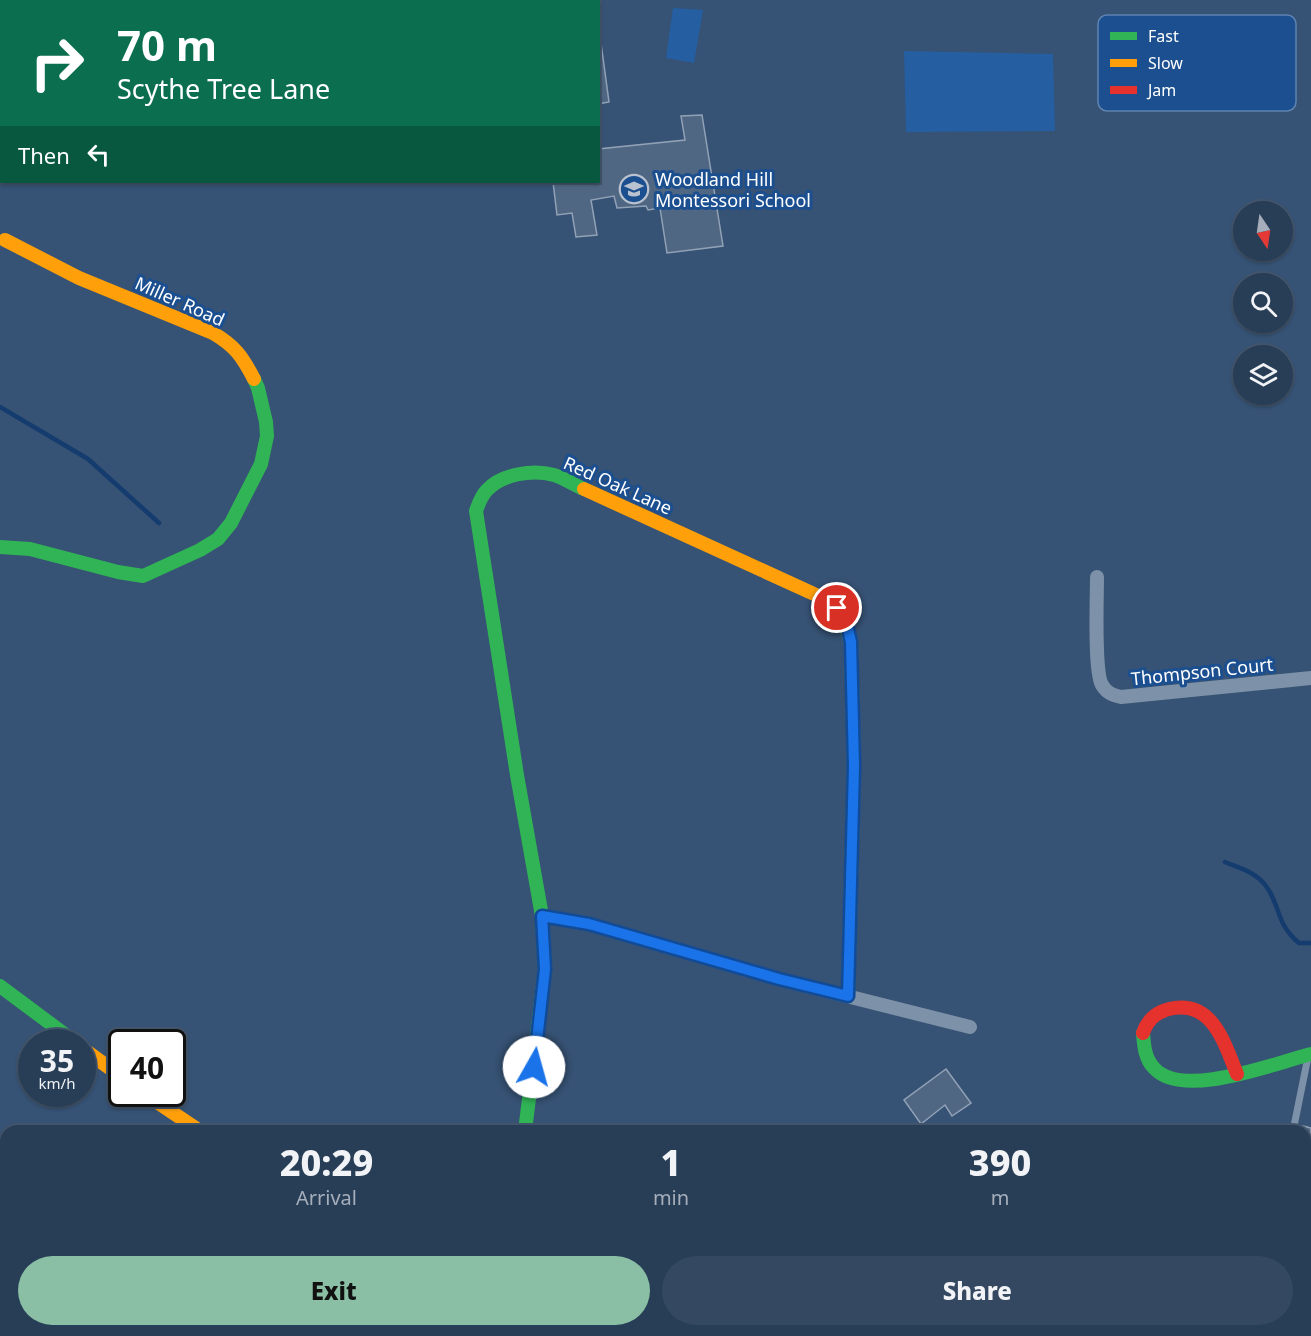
<!DOCTYPE html>
<style>
:root{--surface:#283e57;--page:#344961;--text:#f1f3f6;--muted:#a5aeba;--line:#44576d;--accent:#8abfa5}
body{margin:0;font-family:"Noto Sans",sans-serif;background:var(--page);color:var(--text);height:100vh;display:flex;flex-direction:column;font-size:22px;white-space:nowrap}
*{box-sizing:border-box;margin:0}
p{font-size:20px;color:var(--muted)}
.icon{flex:none;width:33px;height:33px;fill:none;stroke:currentColor;stroke-width:2;stroke-linecap:round;stroke-linejoin:round}
.map{position:relative;flex:1;overflow:hidden}
.drawer{position:absolute;left:0px;top:1125px;width:1311px;height:212px;display:flex;flex-direction:column;background:var(--surface);border-radius:18px 18px 0 0;box-shadow:0 2px 4px #0004,0 0 0 2px var(--line)}
.drawer>*{flex:none}
.guide{position:absolute;left:0px;top:0px;width:600px;height:183px;box-shadow:0 2px 4px #0004,0 0 0 2px var(--line);background:#0b6e4f;color:#fff;overflow:hidden}
.needle{width:39px;rotate:167deg}
.fabs{position:absolute;left:1233px;top:201px;display:grid;gap:12px}
.fabs a{display:grid;place-items:center;width:60px;height:60px;border-radius:50%;background:var(--surface);box-shadow:0 2px 4px #0004,0 0 0 2px var(--line);font-size:30px}
.speed{position:absolute;left:18px;top:1029px;display:flex;gap:12px;font-size:30px;font-weight:700;text-align:center}
.speed>*{display:grid;place-content:center;width:78px;height:78px;border-radius:50%;background:var(--surface);box-shadow:0 2px 4px #0004,0 0 0 2px var(--line);line-height:1}
.speed small{font-size:15px;font-weight:400}
.speed .limit{border:3px solid #111;border-radius:9px;background:#fff;color:#111}
.pin{position:absolute;display:grid;place-items:center;width:51px;height:51px;color:#fff;margin:-26px;border:3px solid #fff;border-radius:50%;box-shadow:0 2px 6px #0007}
.me{position:absolute;width:66px;margin:-33px;rotate:7deg;stroke-linejoin:round;filter:drop-shadow(0 0 4px #0008)}
.turn{display:flex;align-items:center;gap:21px;height:126px;padding:0 18px;font-size:27px}
.turn .icon{width:78px;height:78px;stroke-width:2.5}
.turn b{display:block;font-size:42px;line-height:51px}
.then{display:flex;align-items:center;height:57px;padding:0 18px;background:#0003;gap:12px;font-size:22px}
.eta{display:flex;justify-content:space-evenly;align-items:center;height:102px;text-align:center}
.eta b{font-size:36px;font-weight:800;line-height:42px}
.button{display:flex;gap:12px;margin-top:auto;padding:12px 18px}
.button a{flex:1;height:69px;border-radius:36px;background:var(--accent);color:#111;font-size:24px;font-weight:800;line-height:69px;text-align:center}
.button a+a{background:var(--page);color:var(--text)}
.map>svg:first-child{display:block}
</style>
<div class="map">
<svg width="1311" height="1336" viewBox="0 0 1311 1336">
<rect width="100%" height="100%" fill="#365274"/>
<!-- green -->
<path fill="#265fa1" d="M 673,8 L 703,10 L 694,63 L 666,58 Z
M 904,51 L 1053,54 L 1055,131 L 906,132 Z
M 491,1330 L 526,1331 L 536,1336 L 487,1336 Z
M 281,1331 L 281,1330 L 383,1331 L 379,1336 L 277,1336 Z
M 434,1331 L 459,1331 L 455,1336 L 430,1336 Z"/>
<!-- water -->
<path fill="#153c6e" d="M 383,1331 L 383,1330 L 434,1331 L 430,1336 L 379,1336 Z"/>
<g fill="none" stroke-linecap="round" stroke-linejoin="round">
<!-- stream -->
<path stroke="#153c6e" stroke-width="4.5" d="M 0,407 L 88,459 L 159,523
M 1225,862 C 1239,868 1256,872 1266,886 C 1281,906 1275,923 1299,943 L 1311,943"/>
</g>
<!-- building -->
<path fill="#506783" stroke="#92a2b6" stroke-width="1.5" d="M 598,43 L 601,43 L 609,102 L 598,104 Z
M 702,115 L 723,246 L 667,253 L 660,208 L 648,210 L 646,206 L 617,208 L 614,196 L 591,200 L 597,235 L 576,237 L 572,213 L 557,215 L 553,182 L 598,182 L 598,149 L 685,140 L 681,116 Z
M 946,1069 L 971,1103 L 952,1116 L 945,1105 L 921,1124 L 904,1100 Z
M 1303,1126 L 1311,1128 L 1311,1179 L 1305,1179 L 1305,1131 L 1303,1131 Z"/>
<g fill="none" stroke-linecap="round" stroke-linejoin="round">
<!-- lane -->
<path stroke="#7d92a8" stroke-width="7" d="M 1293,1131 L 1308,1057
M 1305,1247 L 1311,1251"/>
<!-- street -->
<path stroke="#7d92a8" stroke-width="14" d="M 1097,577 C 1097,598 1094,671 1102,685 C 1107,693 1112,695 1121,697 L 1311,678
M 542,916 L 589,924 L 779,979 L 970,1027
M 265,1336 L 270,1330
M 467,1336 L 471,1330"/>
<!-- fast -->
<path stroke="#30b455" stroke-width="14" d="M 0,547 L 30,549 L 118,572 L 143,576 L 200,550 L 218,539 L 231,523 L 261,464 L 267,436 L 266,422 L 258,388 L 254,379
M 838,611 L 845,623 L 851,643 L 854,766 L 848,996
M 0,986 L 75,1042
M 1143,1033 C 1144,1046 1145,1059 1154,1068 C 1182,1100 1275,1063 1311,1054
M 525,1131 L 545,969 L 542,916 L 517,775 L 476,511 C 479,503 481,496 487,490 C 502,474 533,469 554,475 C 564,478 574,485 584,489
M 568,1330 L 578,1336"/>
<!-- slow -->
<path stroke="#ff9f0a" stroke-width="14" d="M 5,240 L 79,278 L 213,333 C 235,346 242,356 254,379
M 584,489 L 825,599 L 838,611
M 82,1048 L 122,1077
M 145,1094 L 200,1131"/>
<!-- jam -->
<path stroke="#e5322d" stroke-width="14" d="M 1143,1033 C 1147,1021 1156,1012 1169,1009 C 1213,999 1224,1043 1237,1074"/>
</g>
<g fill="none" stroke-linecap="round" stroke-linejoin="round">
<!-- route casing -->
<g stroke="#114b97" stroke-width="15">
<path id="route" d="M 534,1067 L 545,969 L 542,916 L 589,924 L 779,979 L 848,996 L 854,766 L 851,642 L 847,625 L 837,608"/>
</g>
<!-- route -->
<use href="#route" stroke="#1a73e8" stroke-width="10"/>
</g>
<!-- icons -->
<defs>
<g id="school-ring" transform="scale(1.5)"><circle r="9.5" fill="#1b4f8f" stroke="#b9c2ce" stroke-width="1.5"/><path d="M0-5L7-2L0 1L-7-2ZM-4 1L0 2.5L4 1V4Q0 6-4 4Z" fill="#b9c2ce"/></g>
</defs>
<g fill-rule="evenodd">
<use href="#school-ring" x="634" y="189"/>
</g>
<g text-anchor="middle" dominant-baseline="central" stroke-width="6" stroke-linejoin="round" paint-order="stroke">
<!-- poi labels -->
<g font-size="18" fill="#fff" stroke="#1b4f8f" text-anchor="start">
<text x="655" y="179">Woodland Hill<tspan x="655" dy="21">Montessori School</tspan></text>
</g>
<!-- street labels -->
<g font-size="18" fill="#fff" stroke="#1b4f8f">
<text transform="translate(180 301) rotate(24)">Miller Road</text>
<text transform="translate(618 485) rotate(24)">Red Oak Lane</text>
<text transform="translate(1202 671) rotate(-6)">Thompson Court</text>
</g>
</g>
<!-- legend -->
<rect x="1098" y="15" width="198" height="96" rx="9" fill="#1b4f8f" stroke="#5f84b1" stroke-width="1.5"/>
<rect x="1110" y="32" width="27" height="8" fill="#30b455"/>
<rect x="1110" y="59" width="27" height="8" fill="#ff9f0a"/>
<rect x="1110" y="86" width="27" height="8" fill="#e5322d"/>
<g font-size="16" fill="#fff">
<text x="1148" y="42">Fast</text>
<text x="1148" y="69">Slow</text>
<text x="1148" y="96">Jam</text>
</g>
</svg>
<div class="fabs">
<a><svg class="needle" viewBox="-14 -14 28 28"><path d="M0-13l5 13h-10z" fill="#e53935"/><path d="M0 13l5-13h-10z" fill="#a5aeba"/></svg></a>
<a><svg class="icon" aria-label="search" viewBox="0 0 24 24"><circle cx="10" cy="10" r="6"/><path d="M15 15l6 6"/></svg></a>
<a><svg class="icon" aria-label="layers" viewBox="0 0 24 24"><path d="M12 4l9 5-9 5-9-5zM3 14l9 5 9-5"/></svg></a>
</div>
<div class="speed"><div>35<small>km/h</small></div><div class="limit">40</div></div>
<div class="pin" style="left:837px;top:608px;background:#d93025"><svg class="icon" aria-label="arrive" viewBox="0 0 24 24"><path d="M6 21V4h12l-3 4 3 4H6"/></svg></div>
<svg class="me" style="left:534px;top:1067px" viewBox="-20 -20 40 40"><circle r="19" fill="#fff"/><path d="M0-13L10 11 0 6-10 11z" fill="#1a73e8"/></svg>
<div class="guide">
<div class="turn"><svg class="icon" aria-label="right" viewBox="0 0 24 24"><path d="M7 20v-9h11M14 6l5 5-5 5"/></svg><div><b>70 m</b>Scythe Tree Lane</div></div>
<div class="then">Then<svg class="icon" aria-label="left" viewBox="0 0 24 24"><path d="M17 20v-9H6M10 6l-5 5 5 5"/></svg></div>
</div>
<section class="drawer">
<div class="eta">
<div><b>20:29</b><p>Arrival</p></div>
<div><b>1</b><p>min</p></div>
<div><b>390</b><p>m</p></div>
</div>
<div class="button"><a>Exit</a><a>Share</a></div>
</section>
</div>
